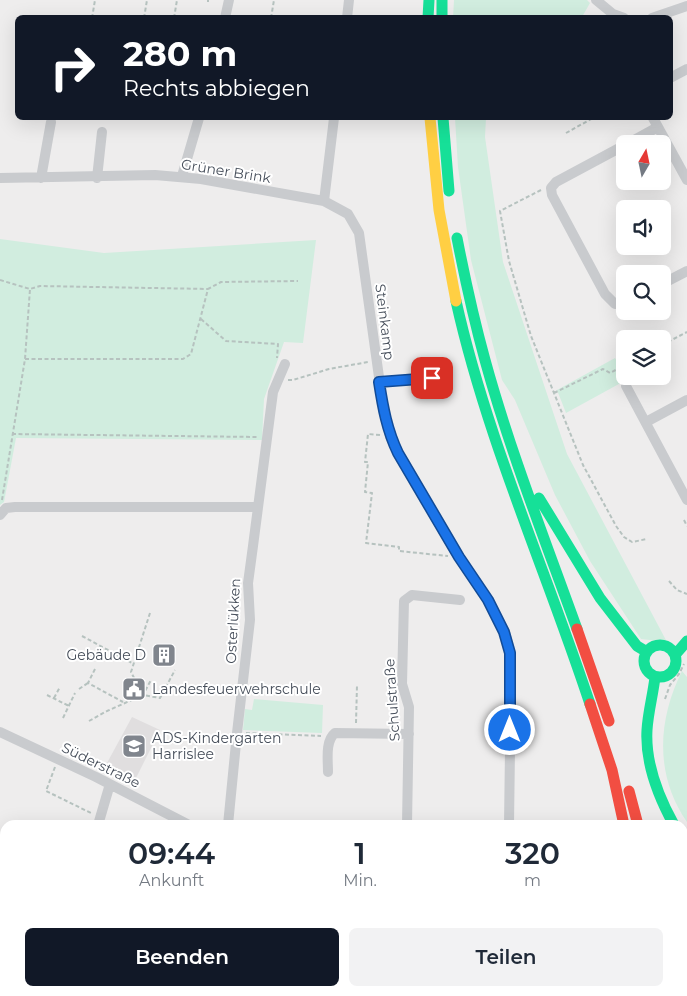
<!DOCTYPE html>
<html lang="de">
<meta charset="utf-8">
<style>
:root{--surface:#fff;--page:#f2f2f3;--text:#1f2937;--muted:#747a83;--accent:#111827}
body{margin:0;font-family:Montserrat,sans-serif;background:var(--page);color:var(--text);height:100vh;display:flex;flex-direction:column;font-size:19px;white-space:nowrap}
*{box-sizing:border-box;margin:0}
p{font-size:16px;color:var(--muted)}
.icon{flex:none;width:28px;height:28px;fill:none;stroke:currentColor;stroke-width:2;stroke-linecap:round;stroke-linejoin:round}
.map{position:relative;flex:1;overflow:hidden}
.panel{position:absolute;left:0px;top:820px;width:688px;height:176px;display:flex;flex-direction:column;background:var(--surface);border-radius:15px 15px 0 0;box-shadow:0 5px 20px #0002}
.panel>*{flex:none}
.guide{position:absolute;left:15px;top:15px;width:658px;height:105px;border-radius:8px;box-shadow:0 5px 20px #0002;background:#111827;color:#fff;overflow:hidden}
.needle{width:32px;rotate:9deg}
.controls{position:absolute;left:616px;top:135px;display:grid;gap:10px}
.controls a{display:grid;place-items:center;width:55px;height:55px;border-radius:8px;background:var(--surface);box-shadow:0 5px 20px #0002;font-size:25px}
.pin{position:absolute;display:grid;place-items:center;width:42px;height:42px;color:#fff;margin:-21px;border-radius:10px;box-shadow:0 2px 8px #0006}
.me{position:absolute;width:55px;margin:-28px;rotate:0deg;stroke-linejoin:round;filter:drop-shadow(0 0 4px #0008)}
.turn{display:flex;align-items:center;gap:18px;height:105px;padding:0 25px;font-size:22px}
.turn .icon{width:65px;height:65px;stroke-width:2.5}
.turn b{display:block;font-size:35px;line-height:42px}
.eta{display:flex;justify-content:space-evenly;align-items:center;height:85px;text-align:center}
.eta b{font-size:30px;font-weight:600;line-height:35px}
.cta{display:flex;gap:10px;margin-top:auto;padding:10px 25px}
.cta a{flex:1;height:58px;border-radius:8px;background:var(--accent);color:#fff;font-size:20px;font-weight:600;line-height:58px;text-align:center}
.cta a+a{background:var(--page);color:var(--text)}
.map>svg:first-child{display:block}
</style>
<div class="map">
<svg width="687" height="996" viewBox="0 0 687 996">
<rect width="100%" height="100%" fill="#eeeded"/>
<!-- education -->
<path fill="#e0dedf" d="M 132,717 L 160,730 L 132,786 L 107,774 L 107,763 Z"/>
<!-- green -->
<path fill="#d1eddf" d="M 454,0 L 587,0 L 590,3 L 582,17 L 453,18 Z
M 455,118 L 486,118 L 485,137 L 503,262 L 567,454 L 667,642 L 641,639 L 590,561 L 555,495 L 515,400 L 502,380 L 471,260 L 458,167 Z
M 0,239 L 104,253 L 316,240 L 303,343 L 284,342 L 264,399 L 262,440 L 16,438 L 4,502 L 0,505 Z
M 615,358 L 628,379 L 566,413 L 557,390 Z
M 682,671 L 687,677 L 687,822 C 655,776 657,721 682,671 Z
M 254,699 L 323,705 L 322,733 L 243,730 L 245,709 L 252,710 Z"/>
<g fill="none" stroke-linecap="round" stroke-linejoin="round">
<!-- path -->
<path stroke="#b6c2bf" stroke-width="2" stroke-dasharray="4 2.5" stroke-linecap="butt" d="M 208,2 L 208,0
M 92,18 L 95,0
M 144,18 L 147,0
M 174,18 L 177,0
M 271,18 L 274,0
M 566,133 L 593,118
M 541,190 L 500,211 L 509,261 L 531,336 L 583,465 L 616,526 L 624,537 L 632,542 L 647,539
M 0,280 L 30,289 L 40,286 L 208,289
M 201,319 L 226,341 L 278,344 L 277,358
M 662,345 L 687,332
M 25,359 L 183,359 L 191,354 L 208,289 L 221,282 L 298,281
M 288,380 L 293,380 L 329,369 L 368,362
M 554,393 L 603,369 L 610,373 L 625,365
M 12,434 L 257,437
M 380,435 L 368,434 L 365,462 L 368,462 L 365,492 L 372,493 L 366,543 L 399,547 L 399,551 L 448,556
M 2,500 L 25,359 L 30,289
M 684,520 L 687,526
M 669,581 L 677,590 L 687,594
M 150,613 L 131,672 L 143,695 L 160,698 L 175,670
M 82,636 L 132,663
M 95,669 L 88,683 L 123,702
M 79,689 L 88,683
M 47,695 L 69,706
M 54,698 L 60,687
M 665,699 L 670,685 L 679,674 L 684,664
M 63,718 L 75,693
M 89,721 L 107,711 L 143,695 L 151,680
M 356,723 L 357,685
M 246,733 L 321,736
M 55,767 L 46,791 L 91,813"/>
<!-- lane -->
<path stroke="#c9cbce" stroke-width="5" d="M 380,382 L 432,378
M 640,991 L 640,996"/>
<!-- street -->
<path stroke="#c9cbce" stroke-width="10" d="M 596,0 L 613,14 L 624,18
M 225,18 L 229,0
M 347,18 L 349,0
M 652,18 L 687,6
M 670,78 L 687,69
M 653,118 L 687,180
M 627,144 L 658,127
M 625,145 L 556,182 L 551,188 L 552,195 L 605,294 L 615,304 L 625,304
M 182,176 L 199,118
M 0,178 L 155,175 L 201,179 L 324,201 L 348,214 L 359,233 L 384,413 L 390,436 L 398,453 L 459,557 L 488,600 L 505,632 L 510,653 L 511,673 L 509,825
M 41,178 L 51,122
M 97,178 L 102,132
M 324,201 L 334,118
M 662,284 L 687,271
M 626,386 L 687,500
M 646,422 L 687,400
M 0,515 L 6,508 L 15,507 L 258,507
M 0,732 L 96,777 L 189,825
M 328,772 C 328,760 325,741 335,733 L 409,734
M 98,825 L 110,784
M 228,825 L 237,733 L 250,620 L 248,583 L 253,546 L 273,392 L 285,364
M 407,825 L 409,707 L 402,684 L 404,601 L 412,595 L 460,600
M 0,896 L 5,898
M 62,996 L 63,991
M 175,996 L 175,991
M 504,996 L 504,991"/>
<!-- fast -->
<path stroke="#16e098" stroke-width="11" d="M 442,0 L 442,18
M 428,18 L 429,0
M 443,118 L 449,191
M 457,238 C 465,279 474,320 485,360 C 510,451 545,540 577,629
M 456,301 C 487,440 546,570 590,704
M 539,498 L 600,598 L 637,646 L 647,652
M644 661a16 16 0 1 1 32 0a16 16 0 1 1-32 0Z
M 675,655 L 687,641
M 655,677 C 653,695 648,712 647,730 C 645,764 658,796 674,825
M 682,838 L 687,844"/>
<!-- slow -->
<path stroke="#ffcf43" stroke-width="11" d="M 430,118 L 439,210 L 456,301
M 666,991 L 666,996"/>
<!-- jam -->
<path stroke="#f24e42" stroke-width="11" d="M 577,629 L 609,721
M 590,704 L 612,770 L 624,825
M 629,791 L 638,825"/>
</g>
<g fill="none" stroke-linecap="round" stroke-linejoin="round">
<!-- route casing -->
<g stroke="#114b97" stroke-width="12">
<path id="route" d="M 432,378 L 379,382 C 383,408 387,430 398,453 L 459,557 L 488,600 L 504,632 L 510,653 L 510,730"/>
</g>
<!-- route -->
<use href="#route" stroke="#1a73e8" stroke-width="9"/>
</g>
<!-- icons -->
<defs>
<g id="building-square" transform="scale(1.25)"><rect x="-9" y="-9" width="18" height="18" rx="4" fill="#80858d" stroke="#fff"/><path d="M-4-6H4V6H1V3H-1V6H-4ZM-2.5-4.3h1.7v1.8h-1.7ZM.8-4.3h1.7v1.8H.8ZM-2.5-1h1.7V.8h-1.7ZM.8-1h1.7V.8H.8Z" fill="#fff"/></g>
<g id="civic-square" transform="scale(1.25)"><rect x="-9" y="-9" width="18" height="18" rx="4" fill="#80858d" stroke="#fff"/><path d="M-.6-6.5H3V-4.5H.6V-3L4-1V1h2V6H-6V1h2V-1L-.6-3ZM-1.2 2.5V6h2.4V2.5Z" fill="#fff"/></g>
<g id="school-square" transform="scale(1.25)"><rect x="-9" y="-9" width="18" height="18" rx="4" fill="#80858d" stroke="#fff"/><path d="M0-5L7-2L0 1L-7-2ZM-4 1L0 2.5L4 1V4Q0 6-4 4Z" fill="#fff"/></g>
</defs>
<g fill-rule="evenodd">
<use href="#building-square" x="164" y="655"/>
<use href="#civic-square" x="134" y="689"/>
<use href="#school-square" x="134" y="746"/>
</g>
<g text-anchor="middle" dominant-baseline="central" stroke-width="4" stroke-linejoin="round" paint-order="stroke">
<!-- street labels -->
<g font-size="14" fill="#454d59" stroke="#fff">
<text transform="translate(226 171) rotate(9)">Grüner Brink</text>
<text transform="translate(385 322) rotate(83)">Steinkamp</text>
<text transform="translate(233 621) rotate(-87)">Osterlükken</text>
<text transform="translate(392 700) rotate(-94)">Schulstraße</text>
<text transform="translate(101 765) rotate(26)">Süderstraße</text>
</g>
<!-- poi labels -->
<g font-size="14" fill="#454d59" stroke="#fff" text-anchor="start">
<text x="146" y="655" text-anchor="end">Gebäude D</text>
<text x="152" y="689">Landesfeuerwehrschule</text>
<text x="152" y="738">ADS-Kindergarten<tspan x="152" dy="16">Harrislee</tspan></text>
</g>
</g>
</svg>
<div class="controls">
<a><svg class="needle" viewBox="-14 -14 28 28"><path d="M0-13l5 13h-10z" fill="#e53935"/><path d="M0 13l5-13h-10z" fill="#747a83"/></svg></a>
<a><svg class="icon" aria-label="sound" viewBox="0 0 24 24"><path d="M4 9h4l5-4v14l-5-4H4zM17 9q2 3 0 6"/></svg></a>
<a><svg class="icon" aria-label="search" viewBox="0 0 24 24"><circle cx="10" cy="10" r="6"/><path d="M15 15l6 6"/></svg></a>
<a><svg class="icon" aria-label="layers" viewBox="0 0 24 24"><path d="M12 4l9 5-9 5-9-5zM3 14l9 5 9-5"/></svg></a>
</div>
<div class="pin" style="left:432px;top:378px;background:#d93025"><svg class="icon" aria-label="arrive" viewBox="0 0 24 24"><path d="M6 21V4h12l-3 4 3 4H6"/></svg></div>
<svg class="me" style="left:510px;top:730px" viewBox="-20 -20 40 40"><circle r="17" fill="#1a73e8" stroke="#fff" stroke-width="3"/><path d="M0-11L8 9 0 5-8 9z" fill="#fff"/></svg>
<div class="guide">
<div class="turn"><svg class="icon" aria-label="right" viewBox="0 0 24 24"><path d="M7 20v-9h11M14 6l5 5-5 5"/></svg><div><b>280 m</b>Rechts abbiegen</div></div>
</div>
<section class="panel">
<div class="eta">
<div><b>09:44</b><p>Ankunft</p></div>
<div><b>1</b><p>Min.</p></div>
<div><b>320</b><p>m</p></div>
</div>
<div class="cta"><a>Beenden</a><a>Teilen</a></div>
</section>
</div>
